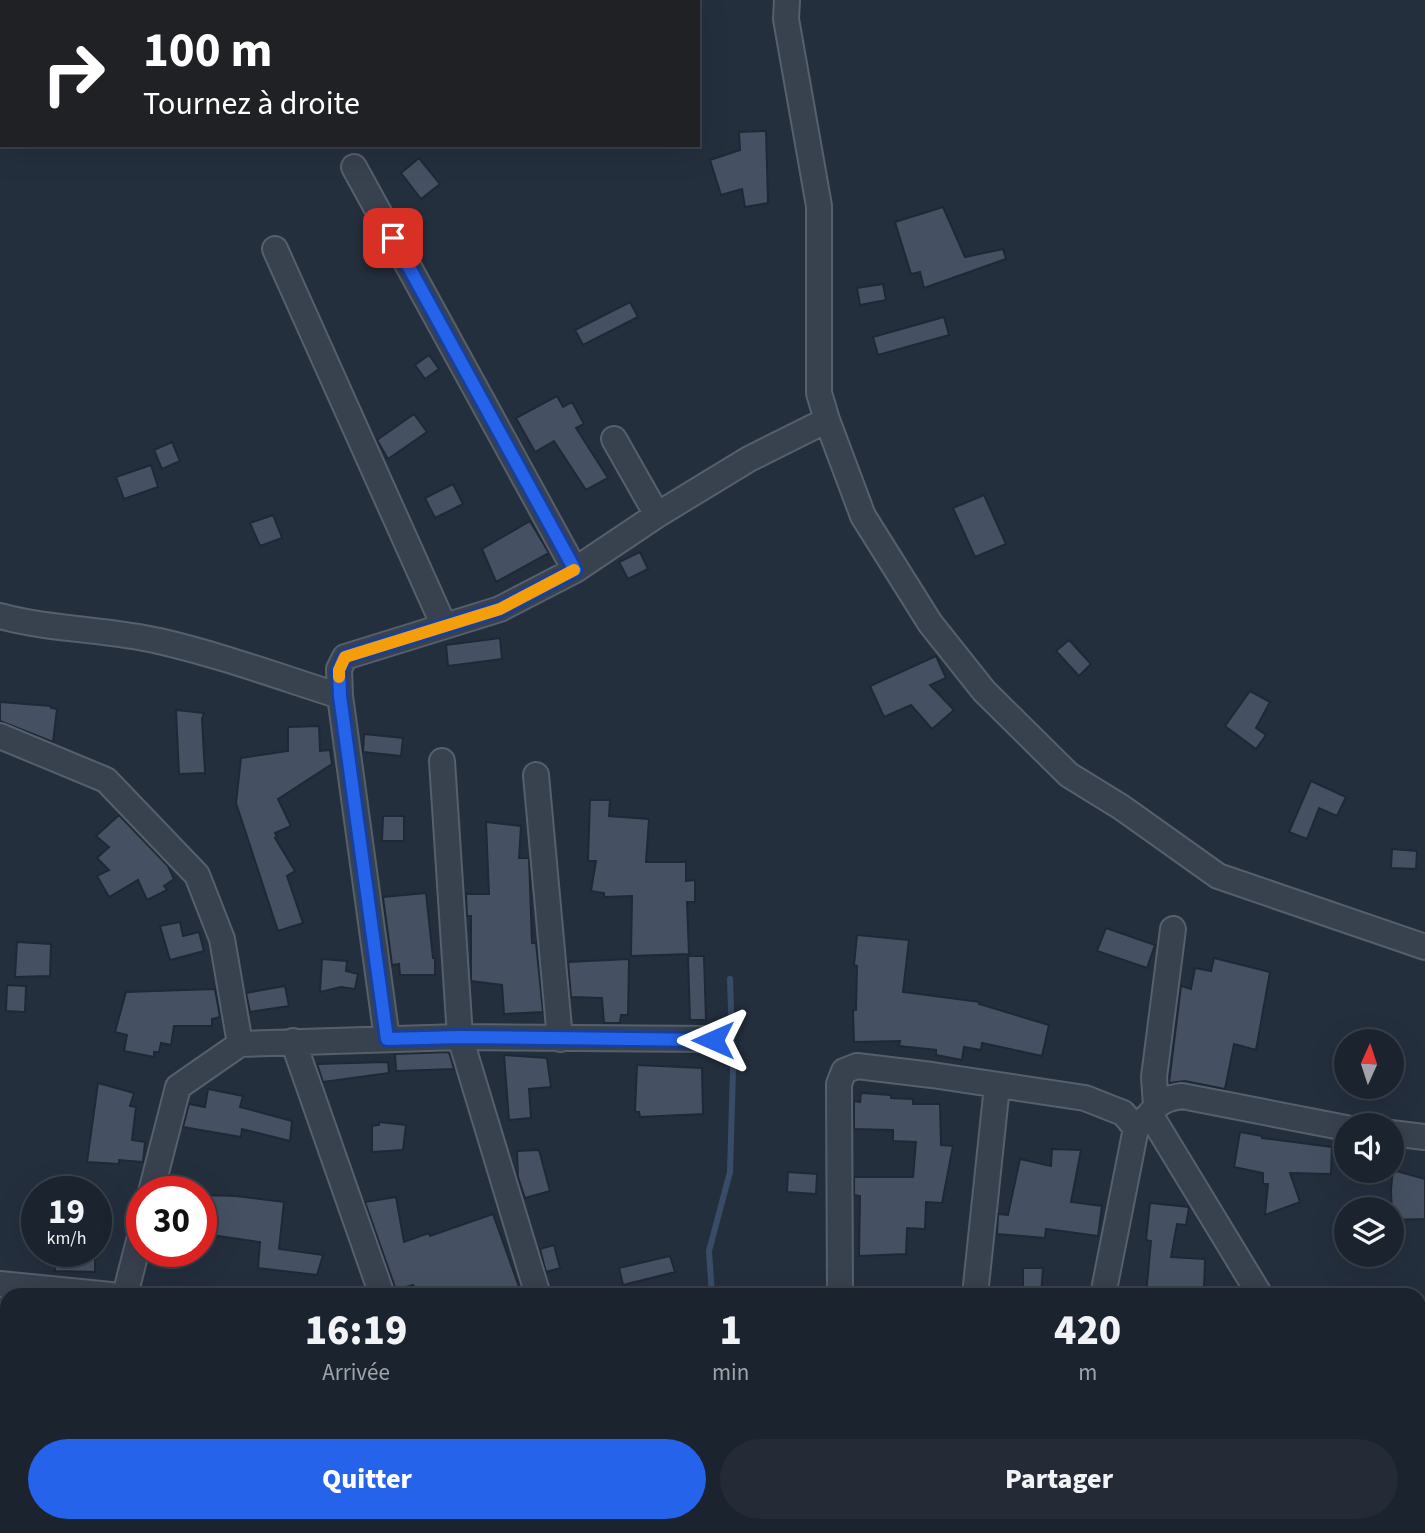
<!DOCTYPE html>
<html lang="fr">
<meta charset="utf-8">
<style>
:root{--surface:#1b232e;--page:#242b36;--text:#f1f3f6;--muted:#a0a4aa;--line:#39404a;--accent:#2563eb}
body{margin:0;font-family:"Source Sans 3",sans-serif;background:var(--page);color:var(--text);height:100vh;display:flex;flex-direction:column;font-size:26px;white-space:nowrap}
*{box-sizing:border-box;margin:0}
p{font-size:23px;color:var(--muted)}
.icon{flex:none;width:38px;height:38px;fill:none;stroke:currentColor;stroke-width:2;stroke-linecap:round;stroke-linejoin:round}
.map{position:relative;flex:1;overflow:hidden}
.details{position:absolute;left:0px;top:1288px;width:1426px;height:245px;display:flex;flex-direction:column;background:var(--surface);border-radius:21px 21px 0 0;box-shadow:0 7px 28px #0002,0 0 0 2px var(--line)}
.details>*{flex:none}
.banner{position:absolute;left:0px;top:0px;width:700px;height:147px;box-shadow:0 7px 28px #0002,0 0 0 2px var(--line);background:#202124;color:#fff;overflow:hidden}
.needle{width:46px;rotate:3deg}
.tools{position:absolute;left:1334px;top:1029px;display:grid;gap:14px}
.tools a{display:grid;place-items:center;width:70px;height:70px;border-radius:50%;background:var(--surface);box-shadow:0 7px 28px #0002,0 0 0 2px var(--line);font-size:35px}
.speed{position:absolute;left:21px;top:1176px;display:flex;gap:14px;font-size:35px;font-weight:700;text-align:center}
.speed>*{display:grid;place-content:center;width:91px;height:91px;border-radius:50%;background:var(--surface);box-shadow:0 7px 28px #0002,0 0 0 2px var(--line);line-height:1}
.speed small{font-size:18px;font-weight:400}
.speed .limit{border:10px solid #d22;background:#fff;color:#111}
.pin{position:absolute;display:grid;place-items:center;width:60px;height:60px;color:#fff;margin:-30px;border-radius:14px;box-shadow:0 4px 10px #0006}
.me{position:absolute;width:77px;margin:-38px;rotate:270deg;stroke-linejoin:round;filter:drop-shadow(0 0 5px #0008)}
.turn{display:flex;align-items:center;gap:24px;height:147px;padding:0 28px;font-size:32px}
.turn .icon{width:91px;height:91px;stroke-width:2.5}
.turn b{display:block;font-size:49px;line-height:60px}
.eta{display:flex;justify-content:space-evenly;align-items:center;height:119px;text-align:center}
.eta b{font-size:42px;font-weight:800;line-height:49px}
.primary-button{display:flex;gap:14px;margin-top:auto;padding:14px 28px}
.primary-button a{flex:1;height:80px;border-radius:42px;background:var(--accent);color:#fff;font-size:28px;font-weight:800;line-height:80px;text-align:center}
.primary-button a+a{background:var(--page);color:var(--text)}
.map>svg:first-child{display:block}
</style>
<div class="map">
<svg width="1425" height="1533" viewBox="0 0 1425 1533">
<rect width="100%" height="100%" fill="#242f3e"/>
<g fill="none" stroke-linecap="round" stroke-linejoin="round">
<!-- stream -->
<path stroke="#394c67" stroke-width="6" d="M 712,1295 L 709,1251 L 730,1172 L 733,1070 L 730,979
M 806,1526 L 808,1533"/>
</g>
<!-- building -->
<path fill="#455162" stroke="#1f2835" stroke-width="2" d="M 766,131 L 768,203 L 745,207 L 742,189 L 721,195 L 710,160 L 740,150 L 739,132 Z
M 419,158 L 440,184 L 421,199 L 401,173 Z
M 943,207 L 965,257 L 1003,249 L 1006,259 L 924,288 L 920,272 L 911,274 L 895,222 Z
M 883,284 L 886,300 L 860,305 L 857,288 Z
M 630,302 L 638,317 L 583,345 L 575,330 Z
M 944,317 L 949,335 L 878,355 L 873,337 Z
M 429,355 L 439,369 L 425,379 L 415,365 Z
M 557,396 L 563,407 L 572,402 L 584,424 L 576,428 L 608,478 L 586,490 L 554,441 L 535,452 L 516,418 Z
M 414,414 L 427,432 L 388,459 L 377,440 Z
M 172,442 L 180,461 L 162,469 L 154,450 Z
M 151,465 L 158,487 L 124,499 L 116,477 Z
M 453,484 L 463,504 L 435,518 L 425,498 Z
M 984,495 L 1006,544 L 975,557 L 953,508 Z
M 273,515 L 282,538 L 260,546 L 250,523 Z
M 530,521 L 549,553 L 496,582 L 482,549 Z
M 640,552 L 648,569 L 628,579 L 619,562 Z
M 500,638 L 502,659 L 448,666 L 446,645 Z
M 1069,640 L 1091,664 L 1079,676 L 1056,651 Z
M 936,656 L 946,678 L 930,685 L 954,710 L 932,729 L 911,705 L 884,717 L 870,686 Z
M 1250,691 L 1270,702 L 1256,728 L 1266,735 L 1256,749 L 1225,726 Z
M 0,702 L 51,706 L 51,708 L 57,709 L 53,742 L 0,721 Z
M 176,710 L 204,713 L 202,719 L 205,773 L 179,774 Z
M 319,726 L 320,751 L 330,750 L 332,764 L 278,799 L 291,826 L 275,833 L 277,837 L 275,838 L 295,871 L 287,876 L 303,923 L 278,931 L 236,803 L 241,758 L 288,751 L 288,727 Z
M 364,734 L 403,738 L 401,756 L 363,752 Z
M 1311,781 L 1346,797 L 1337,816 L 1319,808 L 1307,839 L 1289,832 Z
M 590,800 L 610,800 L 609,816 L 649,819 L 646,862 L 686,862 L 686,881 L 695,880 L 695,902 L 687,902 L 689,954 L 631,956 L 632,896 L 604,897 L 604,893 L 591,891 L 596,861 L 588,861 Z
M 119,815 L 168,866 L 174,879 L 164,886 L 167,890 L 147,900 L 138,880 L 109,897 L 97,876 L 109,870 L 97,858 L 109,847 L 96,836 Z
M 383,816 L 404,816 L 404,841 L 382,841 Z
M 486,822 L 521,826 L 519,858 L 529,858 L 532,943 L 536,943 L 543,1012 L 504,1014 L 502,985 L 471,981 L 471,916 L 467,916 L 466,894 L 489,894 Z
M 1392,849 L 1417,851 L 1416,869 L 1391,868 Z
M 426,893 L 433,958 L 435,958 L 435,975 L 400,975 L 399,964 L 392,965 L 383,897 Z
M 180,922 L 183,936 L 199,932 L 204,951 L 170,960 L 160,926 Z
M 1106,928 L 1155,945 L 1147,968 L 1097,951 Z
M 857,935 L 909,940 L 903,992 L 980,1002 L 979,1004 L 1049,1025 L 1042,1056 L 982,1043 L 981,1050 L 964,1047 L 962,1060 L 936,1055 L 936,1050 L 899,1046 L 900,1041 L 854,1042 L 853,1010 L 856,1010 L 857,966 L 854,965 Z
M 17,942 L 51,944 L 50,976 L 15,977 Z
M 688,956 L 704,956 L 706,1020 L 690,1020 Z
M 1214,958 L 1270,972 L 1256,1050 L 1234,1044 L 1225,1089 L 1185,1081 L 1169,1083 L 1181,986 L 1191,989 L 1195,968 L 1211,971 Z
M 322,959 L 347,961 L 346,971 L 358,974 L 355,989 L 341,987 L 320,992 Z
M 629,959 L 628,1015 L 621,1015 L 620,1023 L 604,1023 L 602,998 L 571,997 L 568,962 Z
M 7,985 L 26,986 L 25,1012 L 6,1011 Z
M 285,986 L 289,1006 L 250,1012 L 246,993 Z
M 215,989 L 220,1017 L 212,1019 L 212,1026 L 174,1026 L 171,1045 L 161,1043 L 159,1052 L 154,1052 L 154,1057 L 124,1051 L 127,1035 L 115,1032 L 126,992 Z
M 449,1052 L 454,1069 L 396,1071 L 395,1054 Z
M 504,1055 L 547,1058 L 551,1087 L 529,1089 L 531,1118 L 509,1120 Z
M 388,1062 L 389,1073 L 323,1082 L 317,1064 Z
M 637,1065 L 702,1068 L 703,1114 L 640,1117 L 639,1112 L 635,1112 Z
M 98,1083 L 134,1093 L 130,1106 L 136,1107 L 132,1140 L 145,1142 L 143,1162 L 119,1160 L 119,1164 L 87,1162 Z
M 208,1089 L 243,1096 L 240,1107 L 292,1121 L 290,1141 L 242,1129 L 241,1137 L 183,1127 L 189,1104 L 205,1107 Z
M 861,1093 L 891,1095 L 891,1098 L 913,1099 L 913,1104 L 940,1104 L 941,1145 L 953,1146 L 942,1203 L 926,1202 L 925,1229 L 907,1228 L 906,1254 L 859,1256 L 860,1196 L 854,1195 L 854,1177 L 913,1177 L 916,1142 L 893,1141 L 893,1130 L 854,1129 L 854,1101 L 860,1102 Z
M 379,1122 L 406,1125 L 403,1150 L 372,1152 L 372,1126 L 379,1125 Z
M 1240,1132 L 1262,1136 L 1262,1138 L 1332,1147 L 1331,1174 L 1290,1173 L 1300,1202 L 1265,1215 L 1268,1184 L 1263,1184 L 1263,1173 L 1234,1167 Z
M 1052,1149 L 1081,1150 L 1071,1202 L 1102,1206 L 1098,1236 L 1046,1229 L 1045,1238 L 997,1234 L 998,1214 L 1008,1215 L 1020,1159 L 1051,1166 Z
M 539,1150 L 550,1191 L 525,1198 L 518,1177 L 517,1151 Z
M 1393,1170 L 1425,1179 L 1425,1219 L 1392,1220 L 1391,1189 Z
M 788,1172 L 817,1174 L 816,1194 L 787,1192 Z
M 201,1195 L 236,1196 L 284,1202 L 279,1249 L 323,1255 L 317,1275 L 258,1268 L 260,1242 L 211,1235 L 212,1222 L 201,1220 Z
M 396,1197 L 404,1242 L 429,1233 L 430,1236 L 493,1214 L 522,1295 L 418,1295 L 413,1285 L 396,1290 L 365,1202 Z
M 1150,1203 L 1189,1207 L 1186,1225 L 1177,1224 L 1171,1257 L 1205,1259 L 1204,1289 L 1197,1289 L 1196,1295 L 1146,1295 L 1151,1241 L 1146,1240 Z
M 554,1245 L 560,1268 L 546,1272 L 540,1249 Z
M 55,1251 L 95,1251 L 95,1272 L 55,1271 Z
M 670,1256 L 675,1272 L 623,1285 L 619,1268 Z
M 1023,1268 L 1043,1268 L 1041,1295 L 1023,1295 Z"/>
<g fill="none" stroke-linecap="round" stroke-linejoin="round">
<!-- street casing -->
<g stroke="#565f6c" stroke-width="28">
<path id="street" d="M 787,0 L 786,19 L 819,206 L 819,393 L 827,420 L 863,516 L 930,623 L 984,691 L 1069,775 L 1121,807 L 1218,876 L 1425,947
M 354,167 L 575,570
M 275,249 L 444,626
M 614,439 L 657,515
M 0,616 C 52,630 107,629 159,641 C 220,655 280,677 340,696 L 387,1039
M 340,696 L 339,669 L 345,657 L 500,609 L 575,570 L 657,515 L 749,459 L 827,420
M 0,736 L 106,780 L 197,875 L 222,939 L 240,1044
M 442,761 L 460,1037 L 538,1295
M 536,775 L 560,1039
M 293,1041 L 382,1295
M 1156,1106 L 1154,1077 L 1173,929
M 1391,1133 L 1425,1137
M 151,1192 L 178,1087 L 240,1044 L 460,1037 L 713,1039
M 0,1284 L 111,1295
M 125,1295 L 142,1229
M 840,1295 L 839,1084 L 844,1071 L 857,1066 L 932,1075 L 1085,1098 L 1123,1113 L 1136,1128 L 1150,1114
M 975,1295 L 997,1086
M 1103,1295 L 1136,1128
M 1260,1295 L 1150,1114 C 1159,1102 1167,1098 1182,1096 L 1346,1128
M 0,1425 L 7,1422
M 1419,1512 L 1425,1520
M 112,1533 L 115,1526
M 237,1533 L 240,1526
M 323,1533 L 323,1526
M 444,1533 L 444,1526
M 683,1533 L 683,1526"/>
</g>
<!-- street -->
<use href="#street" stroke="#38414e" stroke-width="24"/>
</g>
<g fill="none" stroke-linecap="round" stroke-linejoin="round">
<!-- route casing -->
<g stroke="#184099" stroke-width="18">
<path id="route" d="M 393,238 L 575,570 L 500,609 L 345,657 L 339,670 L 340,696 L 387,1039 L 460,1037 L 713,1040"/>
</g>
<!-- route -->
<use href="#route" stroke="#2563eb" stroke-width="12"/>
<!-- slow -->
<path stroke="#f59e0b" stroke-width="12" d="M 339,677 L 339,670 L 345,657 L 500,609 L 574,570"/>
</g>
</svg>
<div class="tools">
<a><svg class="needle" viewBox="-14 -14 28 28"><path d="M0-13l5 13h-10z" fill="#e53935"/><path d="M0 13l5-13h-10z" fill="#a0a4aa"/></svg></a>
<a><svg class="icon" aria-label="sound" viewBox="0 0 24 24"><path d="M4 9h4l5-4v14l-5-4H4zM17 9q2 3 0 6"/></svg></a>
<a><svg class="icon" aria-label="layers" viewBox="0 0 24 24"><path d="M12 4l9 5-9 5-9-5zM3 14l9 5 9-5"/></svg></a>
</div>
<div class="speed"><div>19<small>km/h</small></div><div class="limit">30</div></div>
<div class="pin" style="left:393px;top:238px;background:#d93025"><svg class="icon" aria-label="arrive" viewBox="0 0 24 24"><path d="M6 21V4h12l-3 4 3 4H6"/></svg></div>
<svg class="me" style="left:713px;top:1040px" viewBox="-20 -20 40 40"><path d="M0-17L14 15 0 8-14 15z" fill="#2563eb" stroke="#fff" stroke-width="4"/></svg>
<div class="banner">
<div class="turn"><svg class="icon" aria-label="right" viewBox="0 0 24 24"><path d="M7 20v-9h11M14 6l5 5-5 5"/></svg><div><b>100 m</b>Tournez à droite</div></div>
</div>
<section class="details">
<div class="eta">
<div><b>16:19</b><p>Arrivée</p></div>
<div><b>1</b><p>min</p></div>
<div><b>420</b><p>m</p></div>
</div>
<div class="primary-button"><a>Quitter</a><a>Partager</a></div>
</section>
</div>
